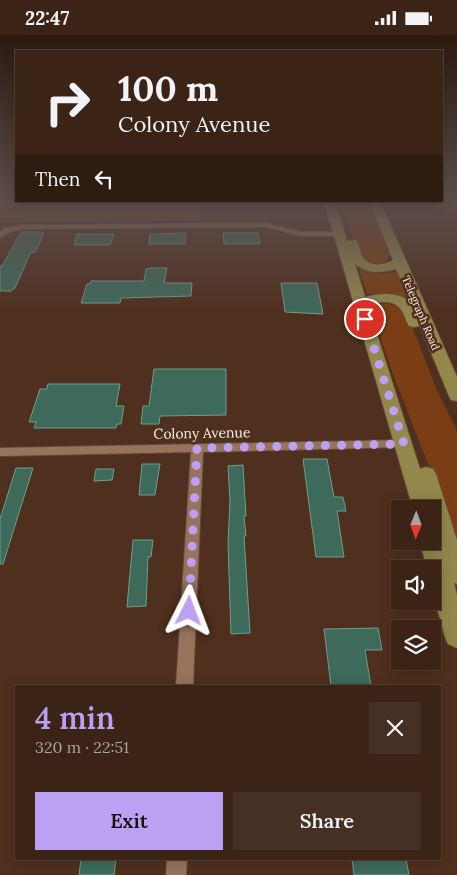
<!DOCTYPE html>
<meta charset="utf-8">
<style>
:root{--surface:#3b2316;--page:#462f23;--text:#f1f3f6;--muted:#aca4a1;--line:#544035;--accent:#bca0f2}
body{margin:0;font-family:Lora,serif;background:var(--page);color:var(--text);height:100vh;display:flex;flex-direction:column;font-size:19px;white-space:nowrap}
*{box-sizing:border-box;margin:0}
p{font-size:16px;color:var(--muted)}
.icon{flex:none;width:28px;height:28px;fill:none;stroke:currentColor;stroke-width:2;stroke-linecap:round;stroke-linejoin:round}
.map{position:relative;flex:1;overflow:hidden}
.panel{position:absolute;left:15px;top:650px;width:426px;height:175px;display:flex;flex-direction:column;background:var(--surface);border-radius:0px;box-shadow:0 2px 12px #0003,0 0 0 1px var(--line)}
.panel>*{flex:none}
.top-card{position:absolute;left:15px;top:15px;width:428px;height:152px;border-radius:0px;box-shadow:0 2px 12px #0003,0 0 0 1px var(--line);background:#3b2316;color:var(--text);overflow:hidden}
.needle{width:32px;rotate:181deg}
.fabs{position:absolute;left:391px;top:465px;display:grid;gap:10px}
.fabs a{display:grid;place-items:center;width:50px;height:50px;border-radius:0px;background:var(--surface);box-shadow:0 2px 12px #0003,0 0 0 1px var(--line);font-size:25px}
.pin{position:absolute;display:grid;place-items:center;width:42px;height:42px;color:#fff;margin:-21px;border:2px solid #fff;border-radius:50%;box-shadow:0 1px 5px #0007}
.me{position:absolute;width:55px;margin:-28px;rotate:3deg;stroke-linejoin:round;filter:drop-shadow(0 0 4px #0008)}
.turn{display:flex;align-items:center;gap:18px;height:105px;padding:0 20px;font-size:22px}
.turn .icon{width:65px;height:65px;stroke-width:2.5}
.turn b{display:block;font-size:35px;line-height:42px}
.then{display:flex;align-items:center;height:48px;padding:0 20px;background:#0003;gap:10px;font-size:19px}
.round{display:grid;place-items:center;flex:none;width:52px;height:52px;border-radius:0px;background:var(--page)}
.headline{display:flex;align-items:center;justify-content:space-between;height:85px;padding:0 20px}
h1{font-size:30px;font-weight:600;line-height:38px;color:var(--accent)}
.primary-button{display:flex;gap:10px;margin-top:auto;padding:10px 20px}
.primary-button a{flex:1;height:58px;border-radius:0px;background:var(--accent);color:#111;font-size:20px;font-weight:600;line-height:58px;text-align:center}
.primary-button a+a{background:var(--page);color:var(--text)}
.status{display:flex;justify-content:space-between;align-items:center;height:35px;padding:0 25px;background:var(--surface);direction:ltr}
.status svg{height:14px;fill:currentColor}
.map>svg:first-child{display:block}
</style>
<div class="status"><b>22:47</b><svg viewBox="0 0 49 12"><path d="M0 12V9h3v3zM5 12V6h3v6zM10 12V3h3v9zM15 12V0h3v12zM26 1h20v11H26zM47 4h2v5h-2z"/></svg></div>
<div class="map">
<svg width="457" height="840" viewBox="0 0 457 840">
<rect width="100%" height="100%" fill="#4f2f1d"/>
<!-- green -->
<path fill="#7b3e14" d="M 0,165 L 194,166 L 197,167 L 200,172 L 200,186 L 0,187 Z
M 340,166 L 368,166 L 390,221 L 388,222 L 388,225 L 385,228 C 354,235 350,186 340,166 Z
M 359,234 L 382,239 L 396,237 L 407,262 L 384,258 L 367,259 Z
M 386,268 L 398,272 L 408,281 L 438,358 L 457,396 L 457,520 L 430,434 L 394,342 L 372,278 L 375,277 L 374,274 L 377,270 Z"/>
<!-- building -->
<path fill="#3d6a5b" stroke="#709e8e" d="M 21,197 L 43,197 L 43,200 L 36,216 L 30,219 L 15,253 L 11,256 L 0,256 L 0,231 L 2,231 Z
M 186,198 L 185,209 L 149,209 L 150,199 Z
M 223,198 L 258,198 L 260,209 L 224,209 Z
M 77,199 L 114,199 L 110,210 L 74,210 Z
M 151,233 L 167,233 L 164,248 L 192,248 L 191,261 L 121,263 L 120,268 L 81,268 L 87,249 L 90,249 L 91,246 L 144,246 L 146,234 Z
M 281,248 L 317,248 L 323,279 L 285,277 Z
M 154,334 L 226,334 L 226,380 L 160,381 L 159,389 L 141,389 L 143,371 L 149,371 Z
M 48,349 L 120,349 L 116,371 L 124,371 L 121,389 L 117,389 L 116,393 L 34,393 L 36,387 L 29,387 L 40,354 L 47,354 Z
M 303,424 L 327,424 L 334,462 L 343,462 L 346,476 L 337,476 L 344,522 L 316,522 Z
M 142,429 L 160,429 L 155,460 L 139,460 Z
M 243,430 L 246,481 L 244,481 L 246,501 L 244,501 L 250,598 L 231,599 L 228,508 L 230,467 L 228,431 Z
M 16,433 L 33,433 L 3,529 L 0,529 L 0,484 Z
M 96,434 L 114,434 L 112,445 L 94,446 Z
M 133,505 L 153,505 L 151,522 L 148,522 L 146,571 L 127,572 Z
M 378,593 L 382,615 L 365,615 L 371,651 L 331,651 L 324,594 Z
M 81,824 L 116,824 L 114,840 L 79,840 Z
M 352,824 L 406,824 L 409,840 L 354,840 Z"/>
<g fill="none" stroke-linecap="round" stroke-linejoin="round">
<!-- minor casing -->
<g stroke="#654b3a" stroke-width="2">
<path id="minor" d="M 267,188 L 301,197 L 339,197 L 343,199 L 339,201 L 300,201 L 267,192 L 22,194 L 10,197 L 0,203 L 0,197 L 4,193 L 22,190 Z
M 404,405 L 408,406 L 410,409 L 408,412 L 203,417 L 193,651 L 176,651 L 191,417 L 0,421 L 0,413 Z
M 167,824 L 187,824 L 186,840 L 166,840 Z"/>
</g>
<!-- primary casing -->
<g stroke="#654b3a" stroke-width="2">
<path id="primary" d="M 324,166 L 335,166 L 347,206 L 356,205 C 359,210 360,216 362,221 C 368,232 384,231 393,225 L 369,166 L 380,166 L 457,342 L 457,366 L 451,365 L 449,361 L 420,291 L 414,292 L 409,291 C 406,286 405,281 402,276 C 395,264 379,266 368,271 L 420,434 L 426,432 L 433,434 L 436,439 L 457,505 L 457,549 L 454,548 L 457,560 L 457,613 L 448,609 L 445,602 L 432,554 L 432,534 L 427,534 L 420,506 L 432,506 L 432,474 L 413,474 ZM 355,229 C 367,239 382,238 396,234 L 410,266 C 396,257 381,258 365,262 Z"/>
</g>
<!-- minor -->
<use href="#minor" fill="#97735e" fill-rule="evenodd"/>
<!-- primary -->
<use href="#primary" fill="#94874c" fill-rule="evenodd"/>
</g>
<!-- sky -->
<linearGradient id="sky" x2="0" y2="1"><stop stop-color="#2b1a10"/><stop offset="0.59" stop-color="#5d4d4c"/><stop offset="1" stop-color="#5d4d4c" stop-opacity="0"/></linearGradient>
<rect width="457" height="282" fill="url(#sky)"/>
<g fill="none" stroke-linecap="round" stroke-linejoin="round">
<!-- route -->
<path stroke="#bca0f2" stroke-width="9" stroke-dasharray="0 16.2" d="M 189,576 L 197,413 L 404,409 L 365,284"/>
</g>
<g text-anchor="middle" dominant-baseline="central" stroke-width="5" stroke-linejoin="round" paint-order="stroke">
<!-- far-street labels -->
<g font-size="11" fill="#ffeee5" stroke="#4f2f1d">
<text transform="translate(421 278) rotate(67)">Telegraph Road</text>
</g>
<!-- street labels -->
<g font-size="14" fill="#ffeee5" stroke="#4f2f1d">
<text transform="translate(202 398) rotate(-1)">Colony Avenue</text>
</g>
</g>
</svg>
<div class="fabs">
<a><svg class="needle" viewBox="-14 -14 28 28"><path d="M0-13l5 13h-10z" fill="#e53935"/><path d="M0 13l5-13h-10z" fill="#aca4a1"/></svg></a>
<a><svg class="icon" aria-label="sound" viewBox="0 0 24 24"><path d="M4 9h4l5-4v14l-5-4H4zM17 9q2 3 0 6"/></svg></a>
<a><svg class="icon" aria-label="layers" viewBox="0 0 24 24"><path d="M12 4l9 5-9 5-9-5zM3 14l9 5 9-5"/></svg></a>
</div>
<div class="pin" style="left:365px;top:284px;background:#d93025"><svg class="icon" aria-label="arrive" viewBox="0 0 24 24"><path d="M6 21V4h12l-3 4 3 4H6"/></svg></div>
<svg class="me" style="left:189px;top:576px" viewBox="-20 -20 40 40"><path d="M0-17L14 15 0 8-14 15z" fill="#bca0f2" stroke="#fff" stroke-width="4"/></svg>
<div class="top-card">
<div class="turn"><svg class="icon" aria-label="right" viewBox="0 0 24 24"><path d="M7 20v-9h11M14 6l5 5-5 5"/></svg><div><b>100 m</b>Colony Avenue</div></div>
<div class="then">Then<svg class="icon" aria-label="left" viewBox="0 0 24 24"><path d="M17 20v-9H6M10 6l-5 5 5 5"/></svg></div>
</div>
<section class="panel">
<div class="headline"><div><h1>4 min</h1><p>320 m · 22:51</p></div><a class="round"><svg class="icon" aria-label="close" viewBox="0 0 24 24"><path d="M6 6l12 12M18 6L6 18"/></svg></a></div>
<div class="primary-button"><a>Exit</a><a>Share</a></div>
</section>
</div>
